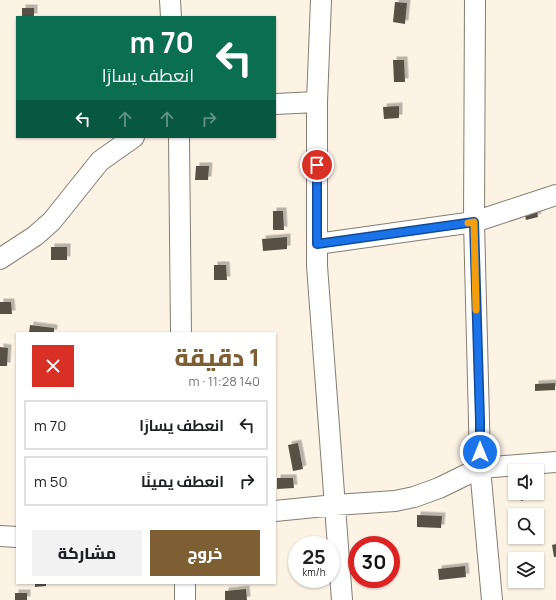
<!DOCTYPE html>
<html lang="ar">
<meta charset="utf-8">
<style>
:root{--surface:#fff;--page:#f2f2f2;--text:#202124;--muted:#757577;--line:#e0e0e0;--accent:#7d5f33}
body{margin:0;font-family:Manrope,Cairo,sans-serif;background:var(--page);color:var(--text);direction:rtl;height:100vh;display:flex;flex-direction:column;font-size:15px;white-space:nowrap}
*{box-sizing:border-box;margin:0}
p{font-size:13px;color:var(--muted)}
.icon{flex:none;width:22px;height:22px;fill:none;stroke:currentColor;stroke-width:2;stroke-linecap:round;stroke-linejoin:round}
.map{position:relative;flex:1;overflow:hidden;direction:ltr}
.side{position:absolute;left:16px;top:332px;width:260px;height:252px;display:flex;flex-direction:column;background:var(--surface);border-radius:0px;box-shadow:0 1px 3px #0004;direction:rtl}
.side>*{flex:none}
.banner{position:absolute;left:16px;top:16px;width:260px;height:122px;border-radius:0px;box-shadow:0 1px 3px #0004;direction:rtl;background:#0b6e4f;color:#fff;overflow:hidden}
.controls{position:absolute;left:508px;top:464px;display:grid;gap:8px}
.controls a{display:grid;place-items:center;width:36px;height:36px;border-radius:0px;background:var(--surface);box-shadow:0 1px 3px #0004;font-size:20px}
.speed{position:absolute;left:288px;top:536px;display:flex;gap:8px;font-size:20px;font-weight:700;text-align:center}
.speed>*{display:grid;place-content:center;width:52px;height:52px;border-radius:50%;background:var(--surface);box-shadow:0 1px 3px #0004;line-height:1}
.speed small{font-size:10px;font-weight:400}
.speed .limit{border:6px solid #d22;background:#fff;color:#111}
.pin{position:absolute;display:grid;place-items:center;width:34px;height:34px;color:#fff;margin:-17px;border:2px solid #fff;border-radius:50%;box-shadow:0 1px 4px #0007}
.me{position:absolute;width:44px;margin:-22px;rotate:0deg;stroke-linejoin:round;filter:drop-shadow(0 0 3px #0008)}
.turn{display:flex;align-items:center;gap:14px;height:84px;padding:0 16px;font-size:18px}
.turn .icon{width:52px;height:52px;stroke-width:2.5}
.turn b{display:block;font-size:28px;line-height:34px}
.lanes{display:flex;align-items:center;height:38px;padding:0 16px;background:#0003;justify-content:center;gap:20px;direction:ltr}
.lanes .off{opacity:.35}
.round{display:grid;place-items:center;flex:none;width:42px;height:42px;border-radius:0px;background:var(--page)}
.summary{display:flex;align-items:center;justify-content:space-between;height:68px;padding:0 16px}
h1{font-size:24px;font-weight:800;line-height:30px;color:var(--accent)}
.cta{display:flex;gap:8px;margin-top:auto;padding:8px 16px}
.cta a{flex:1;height:46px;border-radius:0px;background:var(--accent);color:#fff;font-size:16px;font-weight:800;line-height:46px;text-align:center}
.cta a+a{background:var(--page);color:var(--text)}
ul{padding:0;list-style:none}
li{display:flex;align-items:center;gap:12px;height:50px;margin:0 8px 6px;padding:0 8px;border:2px solid var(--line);border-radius:0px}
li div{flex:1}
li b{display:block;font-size:15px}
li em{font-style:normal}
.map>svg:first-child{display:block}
</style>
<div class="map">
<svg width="556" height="600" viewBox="0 0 556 600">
<defs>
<filter id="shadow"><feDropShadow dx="3.5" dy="-3.5" stdDeviation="0" flood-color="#0004"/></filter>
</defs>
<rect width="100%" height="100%" fill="#fcf3e5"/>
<!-- building -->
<path fill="#585045" filter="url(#shadow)" d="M 395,2 L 407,3 L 405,24 L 393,22 Z
M 22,8 L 34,8 L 34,17 L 22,17 Z
M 393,60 L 404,60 L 405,82 L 394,82 Z
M 399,106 L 399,118 L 384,119 L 383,107 Z
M 196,166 L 209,166 L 208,180 L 195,180 Z
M 536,203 L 538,217 L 526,220 L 523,206 Z
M 273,211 L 283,211 L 284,230 L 273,230 Z
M 287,237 L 287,249 L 263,251 L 262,239 Z
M 51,247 L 67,247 L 67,260 L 51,260 Z
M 214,265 L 226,265 L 227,280 L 214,280 Z
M 0,302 L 11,302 L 12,314 L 0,314 Z
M 30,325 L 54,328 L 54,333 L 29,333 Z
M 0,347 L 8,348 L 7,366 L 0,366 Z
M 555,383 L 555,390 L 535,391 L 535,384 Z
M 298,443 L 303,469 L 293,471 L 288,445 Z
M 277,478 L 293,478 L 294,488 L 277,489 Z
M 518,493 L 529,493 L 530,498 L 521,501 Z
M 417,515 L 442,516 L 441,528 L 417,527 Z
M 556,544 L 556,557 L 554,557 L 552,545 Z
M 465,566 L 466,577 L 439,580 L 438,569 Z
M 521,581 L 531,581 L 531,582 L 522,584 Z
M 35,583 L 46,583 L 46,586 L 35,587 Z
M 246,589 L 247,600 L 225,600 L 225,591 Z
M 15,593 L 27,593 L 27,600 L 15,600 Z"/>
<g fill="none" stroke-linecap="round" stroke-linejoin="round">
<!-- street casing -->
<g stroke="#857d71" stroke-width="22">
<path id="street" d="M 170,0 L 171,17
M 321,0 L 317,102 L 317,266 L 342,600
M 275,104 L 317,102
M 179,137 L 181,333
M 317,244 L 474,222 L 556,195
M 0,259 L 35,236 L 52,221 L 100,161 L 134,137
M 275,511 L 335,505 L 395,501 L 414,497 L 439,488 L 480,468 L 479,421 L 474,222 L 475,0
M 0,536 L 17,537
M 185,583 L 185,600
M 492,600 L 480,468 L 556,462"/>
</g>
<!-- street -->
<use href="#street" stroke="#fff" stroke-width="20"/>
</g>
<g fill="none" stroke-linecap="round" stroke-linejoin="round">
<!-- route casing -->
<g stroke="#114b97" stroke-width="10">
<path id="route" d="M 317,165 L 317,244 L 474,222 L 480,421 L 480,452"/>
</g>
<!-- route -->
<use href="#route" stroke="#1a73e8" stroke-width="7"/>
<!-- slow -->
<path stroke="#f59e0b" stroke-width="7" d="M 468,223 L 474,222 L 476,310"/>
</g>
</svg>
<div class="controls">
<a><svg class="icon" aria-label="sound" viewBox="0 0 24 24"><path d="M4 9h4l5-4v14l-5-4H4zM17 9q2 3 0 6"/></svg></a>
<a><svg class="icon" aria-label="search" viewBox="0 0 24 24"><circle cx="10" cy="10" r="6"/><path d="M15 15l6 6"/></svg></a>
<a><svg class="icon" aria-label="layers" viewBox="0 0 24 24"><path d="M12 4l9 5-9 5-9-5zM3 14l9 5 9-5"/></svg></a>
</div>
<div class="speed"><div>25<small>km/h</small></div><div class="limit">30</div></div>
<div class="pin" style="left:317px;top:165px;background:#d93025"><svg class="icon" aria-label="arrive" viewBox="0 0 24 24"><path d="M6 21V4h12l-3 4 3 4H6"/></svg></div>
<svg class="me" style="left:480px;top:452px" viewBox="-20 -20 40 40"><circle r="17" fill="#1a73e8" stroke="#fff" stroke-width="3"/><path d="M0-11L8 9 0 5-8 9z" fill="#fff"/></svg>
<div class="banner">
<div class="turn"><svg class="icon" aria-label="left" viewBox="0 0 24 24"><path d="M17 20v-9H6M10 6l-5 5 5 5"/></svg><div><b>70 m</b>انعطف يسارًا</div></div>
<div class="lanes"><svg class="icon" aria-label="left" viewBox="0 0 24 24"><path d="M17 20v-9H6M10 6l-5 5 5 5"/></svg><svg class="icon off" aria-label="ahead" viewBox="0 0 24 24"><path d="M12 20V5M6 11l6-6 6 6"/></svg><svg class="icon off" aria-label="ahead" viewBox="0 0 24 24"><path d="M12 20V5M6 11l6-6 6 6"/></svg><svg class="icon off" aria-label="right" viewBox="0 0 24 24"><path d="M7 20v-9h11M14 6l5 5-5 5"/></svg></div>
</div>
<section class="side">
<div class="summary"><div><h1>1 دقيقة</h1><p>140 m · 11:28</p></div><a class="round" style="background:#d93025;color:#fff"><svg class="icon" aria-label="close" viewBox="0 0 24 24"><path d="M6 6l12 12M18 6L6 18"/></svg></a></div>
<ul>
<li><svg class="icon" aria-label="left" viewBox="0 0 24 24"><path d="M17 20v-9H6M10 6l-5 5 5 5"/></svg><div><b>انعطف يسارًا</b></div><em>70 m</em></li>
<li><svg class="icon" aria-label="right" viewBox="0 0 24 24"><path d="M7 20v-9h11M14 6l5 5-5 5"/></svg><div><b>انعطف يمينًا</b></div><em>50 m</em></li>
</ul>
<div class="cta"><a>خروج</a><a>مشاركة</a></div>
</section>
</div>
